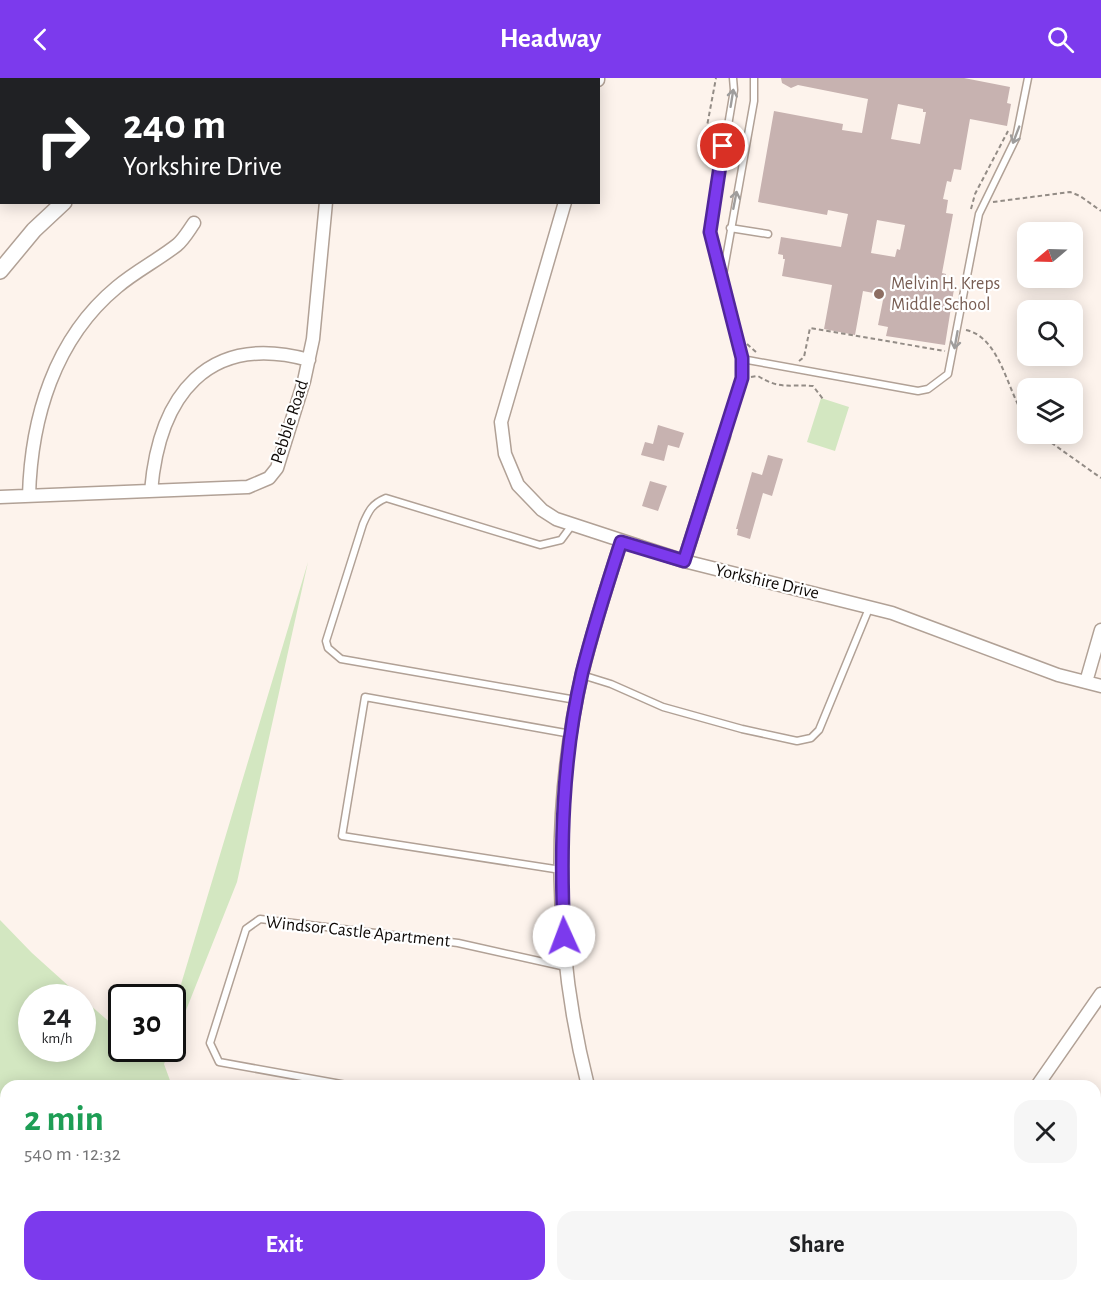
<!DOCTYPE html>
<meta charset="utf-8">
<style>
:root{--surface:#fff;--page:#f6f6f6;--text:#202124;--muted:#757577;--accent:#7c3aed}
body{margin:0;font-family:"Alegreya Sans",sans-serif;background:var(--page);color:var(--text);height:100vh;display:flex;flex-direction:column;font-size:22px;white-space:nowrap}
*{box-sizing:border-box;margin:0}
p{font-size:20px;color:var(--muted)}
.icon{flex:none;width:33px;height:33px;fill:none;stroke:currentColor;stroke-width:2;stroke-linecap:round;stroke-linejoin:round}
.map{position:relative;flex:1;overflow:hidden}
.drawer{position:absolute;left:0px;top:1002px;width:1101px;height:212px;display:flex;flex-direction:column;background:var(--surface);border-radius:18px 18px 0 0;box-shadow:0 3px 15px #0003}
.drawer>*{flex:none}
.banner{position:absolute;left:0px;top:0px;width:600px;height:126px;box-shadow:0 3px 15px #0003;background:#202124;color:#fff;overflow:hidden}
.needle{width:39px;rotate:251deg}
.buttons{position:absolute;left:1017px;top:144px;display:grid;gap:12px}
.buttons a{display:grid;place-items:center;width:66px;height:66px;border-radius:12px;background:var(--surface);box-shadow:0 3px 15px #0003;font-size:30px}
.speed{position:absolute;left:18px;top:906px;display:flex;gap:12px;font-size:30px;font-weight:700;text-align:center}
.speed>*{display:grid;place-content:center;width:78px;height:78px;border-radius:50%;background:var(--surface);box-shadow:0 3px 15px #0003;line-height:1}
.speed small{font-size:15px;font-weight:400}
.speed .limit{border:3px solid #111;border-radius:9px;background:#fff;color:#111}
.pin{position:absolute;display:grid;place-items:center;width:51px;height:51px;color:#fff;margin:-26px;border:3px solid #fff;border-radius:50%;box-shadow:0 2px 6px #0007}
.me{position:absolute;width:66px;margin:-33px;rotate:358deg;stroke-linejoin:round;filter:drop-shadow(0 0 4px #0008)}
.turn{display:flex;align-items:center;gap:21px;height:126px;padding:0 24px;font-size:27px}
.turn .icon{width:78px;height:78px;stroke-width:2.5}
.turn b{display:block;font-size:42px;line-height:51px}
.round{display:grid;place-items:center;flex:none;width:63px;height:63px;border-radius:18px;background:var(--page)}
.summary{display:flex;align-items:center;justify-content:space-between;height:102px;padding:0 24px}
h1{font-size:36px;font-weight:700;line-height:45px;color:#1e9e55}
.cta{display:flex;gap:12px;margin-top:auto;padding:12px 24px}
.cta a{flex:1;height:69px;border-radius:18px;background:var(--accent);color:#fff;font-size:24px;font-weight:700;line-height:69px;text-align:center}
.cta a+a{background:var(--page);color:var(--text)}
header{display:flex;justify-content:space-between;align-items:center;height:78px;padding:0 24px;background:var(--accent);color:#fff;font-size:27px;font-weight:700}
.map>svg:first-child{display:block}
</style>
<header><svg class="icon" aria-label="back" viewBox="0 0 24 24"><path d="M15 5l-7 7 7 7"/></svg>Headway<svg class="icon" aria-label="search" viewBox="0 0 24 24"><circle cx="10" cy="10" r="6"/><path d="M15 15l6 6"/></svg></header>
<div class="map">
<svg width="1101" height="1213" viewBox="0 0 1101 1213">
<rect width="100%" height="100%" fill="#fdf3ec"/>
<!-- green -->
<path fill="#d3e7c1" d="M 821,320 L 849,329 L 835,373 L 807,364 Z
M 308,484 L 237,804 L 173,965 L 173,933 Z
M 0,842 L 32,875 L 82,920 L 32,920 L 32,970 L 82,970 L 82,920 L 121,954 L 122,970 L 170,971 L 164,986 L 172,1008 L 6,1008 L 6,1067 L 0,1068 Z
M 129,1208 L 246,1208 L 249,1213 L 135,1213 Z"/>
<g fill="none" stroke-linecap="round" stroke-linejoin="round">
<!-- stream -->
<path stroke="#6e86ac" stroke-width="3" d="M 1095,1151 L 1101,1146
M 1019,1213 L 1024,1208"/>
</g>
<!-- building -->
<path fill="#c7b2b0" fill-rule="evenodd" d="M 781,0 L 964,0 L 1010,9 L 1007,25 L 1011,26 L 1007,48 L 970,41 L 961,92 L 954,91 L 951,104 L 947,103 L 943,121 L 948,122 L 946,135 L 953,136 L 942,195 L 946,196 L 944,209 L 954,211 L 945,267 L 886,258 L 888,249 L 878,247 L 884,217 L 863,213 L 855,257 L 824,251 L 832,207 L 782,198 L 785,181 L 783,181 L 783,177 L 778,176 L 781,159 L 841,169 L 848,136 L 828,132 L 827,137 L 758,124 L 774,33 L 843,46 L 842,52 L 862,55 L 868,21 L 798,7 L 791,10 L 782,5 ZM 898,26 L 923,31 L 923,34 L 926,34 L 920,66 L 891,61 ZM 877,142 L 905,147 L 900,172 L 897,171 L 895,179 L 871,175 Z
M 658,347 L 684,355 L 679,370 L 668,367 L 664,383 L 641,377 L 645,364 L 653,366 Z
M 768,377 L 783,381 L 772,418 L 763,415 L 750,461 L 737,457 L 738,451 L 736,451 L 752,394 L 762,397 Z
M 650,403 L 667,408 L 658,433 L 642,428 Z"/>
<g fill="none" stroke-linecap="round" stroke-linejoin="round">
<!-- service casing -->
<g stroke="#b1a196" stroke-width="9">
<path id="service" d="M 730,150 L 768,156
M 723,197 L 754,23 L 754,0
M 742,281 L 918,313 L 928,311 L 948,296 L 979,136 L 1016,60 L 1028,0
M 724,358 L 742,300 L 742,281 L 710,154 L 734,12 L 733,0
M 572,447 L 561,462 L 540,467 L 386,420 C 372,426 369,432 363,446 L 326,563 L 328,570 L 341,581 L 576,622
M 582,597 L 611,606 L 663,629 L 742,651 L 797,663 L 811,660 L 819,652 L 870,528
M 561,792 L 342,758 L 365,619 L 571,656
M 352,1008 L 219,984 L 210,965 L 246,851 L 260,841 L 458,865 L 566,889
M 341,1208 L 351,1213
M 473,1208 L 476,1213
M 318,1213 L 323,1208"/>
</g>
<!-- minor casing -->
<g stroke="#b1a196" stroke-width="15">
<path id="minor" d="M 309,0 L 310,2
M 598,2 L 598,0
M 565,124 L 501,344 L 505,376 L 518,407 L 542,432 L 556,441 L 684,483 L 892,535 L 1058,597 L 1101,608
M 151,413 C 159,318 207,254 309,282
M 29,418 C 31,341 54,261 117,209 C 136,193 158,182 177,167 C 184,161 189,152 194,145
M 0,419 L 248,409 L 269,400 L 277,390 L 304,303 L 313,261 L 326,124
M 684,483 L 724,358
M 1086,604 L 1101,552
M 588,1008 C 554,875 551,729 582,596 C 593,551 607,507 621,464
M 1037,1008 L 1101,916"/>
</g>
<!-- tertiary casing -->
<g stroke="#b1a196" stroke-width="18">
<path id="tertiary" d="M 293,2 L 296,0
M 0,193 L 34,152 L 64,124
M 1095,1189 L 1101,1192
M 362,1213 L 367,1208"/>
</g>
<!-- path -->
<path stroke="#938c86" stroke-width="2" stroke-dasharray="4.5 3" stroke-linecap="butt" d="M 715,66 L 704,64 L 716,0
M 993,124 L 1070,114 L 1080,118 L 1101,133
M 971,131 L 975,116 L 1008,53
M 966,252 C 1002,260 1007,316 1028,344
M 747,266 L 756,274
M 799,283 L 804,279 L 810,250 L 945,273
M 751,299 L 758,298 C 780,312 790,306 813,308 L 823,321
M 1039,356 L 1101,400"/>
<!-- service -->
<use href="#service" stroke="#fff" stroke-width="6"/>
<!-- minor -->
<use href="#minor" stroke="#fff" stroke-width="12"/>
<!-- tertiary -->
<use href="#tertiary" stroke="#fff" stroke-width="15"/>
</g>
<!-- one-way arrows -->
<defs><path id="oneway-shaft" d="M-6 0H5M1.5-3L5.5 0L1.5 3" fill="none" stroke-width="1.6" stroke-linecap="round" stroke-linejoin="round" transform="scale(1.5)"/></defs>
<g stroke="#9f9d9c">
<use href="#oneway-shaft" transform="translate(732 20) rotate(-81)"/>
<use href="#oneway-shaft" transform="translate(1016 57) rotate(111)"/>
<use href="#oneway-shaft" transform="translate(735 122) rotate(-79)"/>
<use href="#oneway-shaft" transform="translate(956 262) rotate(100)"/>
</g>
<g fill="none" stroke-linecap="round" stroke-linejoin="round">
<!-- route casing -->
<g stroke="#51269a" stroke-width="15">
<path id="route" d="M 564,858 C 560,770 562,682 582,595 C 593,551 607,507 621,464 L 684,483 L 742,300 L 742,280 L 710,154 L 723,68"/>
</g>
<!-- route -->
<use href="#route" stroke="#7c3aed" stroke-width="10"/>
</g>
<!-- markers -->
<circle fill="#8d6e63" stroke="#fff" stroke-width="2" cx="879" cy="216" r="6"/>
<g text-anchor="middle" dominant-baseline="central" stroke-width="4.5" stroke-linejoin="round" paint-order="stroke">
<!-- education labels -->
<g font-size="18" fill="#785e54" stroke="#fff" text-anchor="start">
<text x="891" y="206">Melvin H. Kreps<tspan x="891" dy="21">Middle School</tspan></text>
</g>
<!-- street labels -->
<g font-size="18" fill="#0f0a07" stroke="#fff">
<text transform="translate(290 344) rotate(-72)">Pebble Road</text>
<text transform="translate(767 504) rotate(13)">Yorkshire Drive</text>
<text transform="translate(358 854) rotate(6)">Windsor Castle Apartment</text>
</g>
</g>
</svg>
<div class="buttons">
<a><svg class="needle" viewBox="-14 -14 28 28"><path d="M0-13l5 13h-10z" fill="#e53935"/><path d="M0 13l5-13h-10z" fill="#757577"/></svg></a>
<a><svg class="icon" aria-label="search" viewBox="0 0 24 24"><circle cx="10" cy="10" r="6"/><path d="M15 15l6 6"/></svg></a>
<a><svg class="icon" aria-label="layers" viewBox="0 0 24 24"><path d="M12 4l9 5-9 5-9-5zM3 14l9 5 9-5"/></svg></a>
</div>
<div class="speed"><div>24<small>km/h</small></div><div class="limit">30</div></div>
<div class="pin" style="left:723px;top:68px;background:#d93025"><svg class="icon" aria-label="arrive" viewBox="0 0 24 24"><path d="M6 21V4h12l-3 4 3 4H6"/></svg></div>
<svg class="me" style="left:564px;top:858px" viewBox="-20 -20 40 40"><circle r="19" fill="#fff"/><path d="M0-13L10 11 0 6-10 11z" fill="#7c3aed"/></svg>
<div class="banner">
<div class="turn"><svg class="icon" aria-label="right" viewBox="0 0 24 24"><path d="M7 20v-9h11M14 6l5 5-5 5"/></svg><div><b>240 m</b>Yorkshire Drive</div></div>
</div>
<section class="drawer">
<div class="summary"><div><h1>2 min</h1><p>540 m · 12:32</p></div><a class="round"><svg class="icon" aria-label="close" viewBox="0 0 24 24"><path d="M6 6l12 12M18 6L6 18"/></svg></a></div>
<div class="cta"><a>Exit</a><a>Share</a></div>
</section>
</div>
